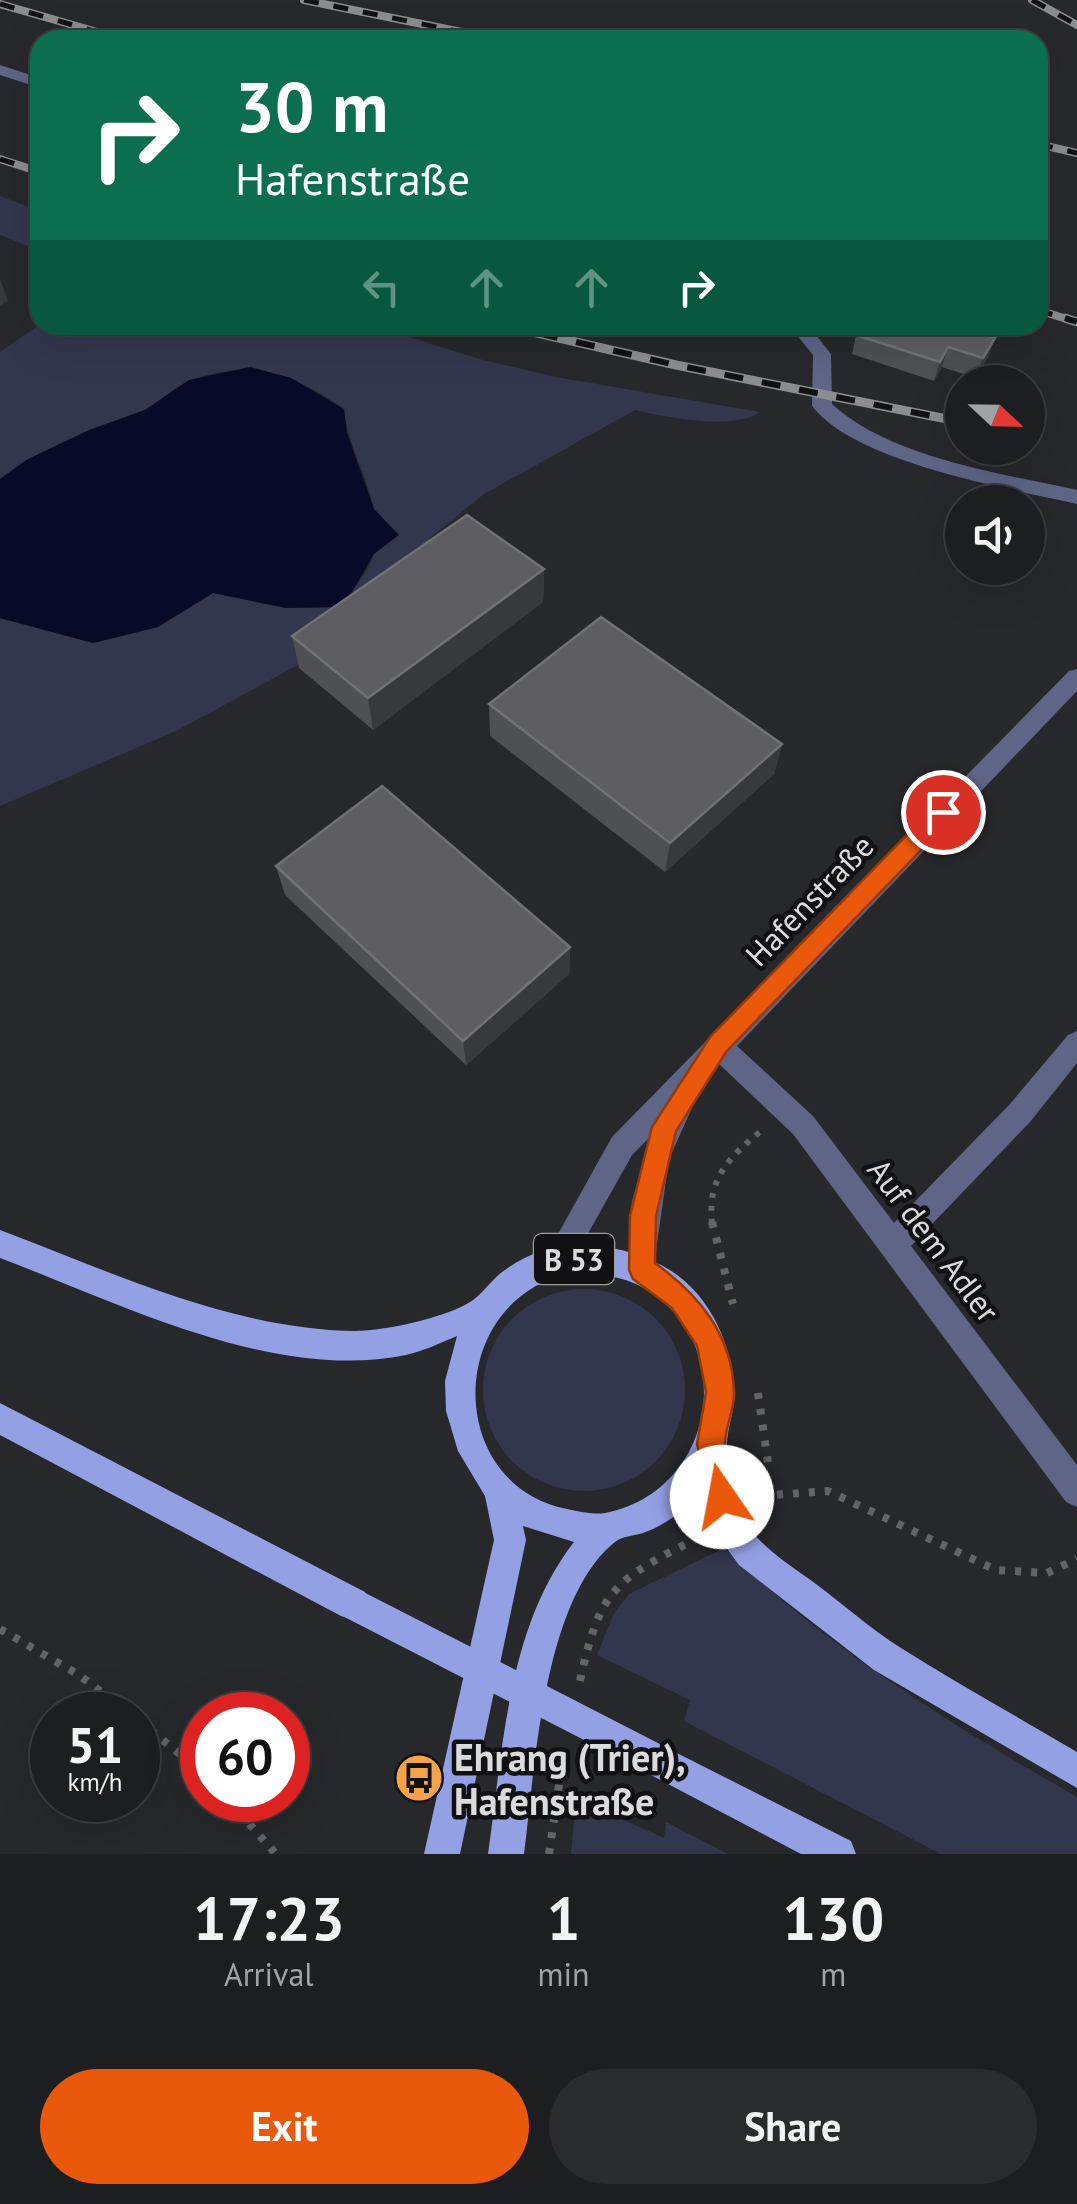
<!DOCTYPE html>
<meta charset="utf-8">
<style>
:root{--surface:#1d1e21;--page:#2a2b2e;--text:#f1f3f6;--muted:#a0a2a5;--line:#3b3c3f;--accent:#ea580c}
body{margin:0;font-family:"PT Sans",sans-serif;background:var(--page);color:var(--text);height:100vh;display:flex;flex-direction:column;font-size:38px;white-space:nowrap}
*{box-sizing:border-box;margin:0}
p{font-size:32px;color:var(--muted)}
.icon{flex:none;width:55px;height:55px;fill:none;stroke:currentColor;stroke-width:2;stroke-linecap:round;stroke-linejoin:round}
.map{position:relative;height:1854px;overflow:hidden}
.details{display:flex;flex-direction:column;background:var(--surface);flex:1}
.details>*{flex:none}
.banner{position:absolute;left:30px;top:30px;width:1018px;height:305px;border-radius:30px;box-shadow:0 10px 40px #0002,0 0 0 2px var(--line);background:#0b6e4f;color:#fff;overflow:hidden}
.needle{width:65px;rotate:112deg}
.fabs{position:absolute;left:945px;top:365px;display:grid;gap:20px}
.fabs a{display:grid;place-items:center;width:100px;height:100px;border-radius:50%;background:var(--surface);box-shadow:0 10px 40px #0002,0 0 0 2px var(--line);font-size:50px}
.speed{position:absolute;left:30px;top:1692px;display:flex;gap:20px;font-size:50px;font-weight:700;text-align:center}
.speed>*{display:grid;place-content:center;width:130px;height:130px;border-radius:50%;background:var(--surface);box-shadow:0 10px 40px #0002,0 0 0 2px var(--line);line-height:1}
.speed small{font-size:25px;font-weight:400}
.speed .limit{border:15px solid #d22;background:#fff;color:#111}
.pin{position:absolute;display:grid;place-items:center;width:85px;height:85px;color:#fff;margin:-42px;border:5px solid #fff;border-radius:50%;box-shadow:0 2px 10px #0007}
.me{position:absolute;width:110px;margin:-55px;rotate:348deg;stroke-linejoin:round;filter:drop-shadow(0 0 8px #0008)}
.turn{display:flex;align-items:center;gap:35px;height:210px;padding:0 40px;font-size:45px}
.turn .icon{width:130px;height:130px;stroke-width:2.5}
.turn b{display:block;font-size:70px;line-height:85px}
.lanes{display:flex;align-items:center;height:95px;padding:0 40px;background:#0003;justify-content:center;gap:50px;direction:ltr}
.lanes .off{opacity:.35}
.eta{display:flex;justify-content:space-evenly;align-items:center;height:170px;text-align:center}
.eta b{font-size:60px;font-weight:800;line-height:70px}
.button{display:flex;gap:20px;margin-top:auto;padding:20px 40px}
.button a{flex:1;height:115px;border-radius:60px;background:var(--accent);color:#fff;font-size:40px;font-weight:800;line-height:115px;text-align:center}
.button a+a{background:var(--page);color:var(--text)}
.map>svg:first-child{display:block}
</style>
<div class="map">
<svg width="1077" height="1854" viewBox="0 0 1077 1854">
<rect width="100%" height="100%" fill="#27282c"/>
<!-- green -->
<path fill="#33374e" d="M 0,196 L 40,211 L 40,251 L 0,235 Z
M 40,324 L 372,325 L 479,359 L 556,377 L 760,412 C 732,431 667,417 635,410 L 484,494 L 431,537 L 366,611 L 298,665 L 176,731 L 0,806 L 0,618 L 93,643 L 158,627 L 213,593 L 286,608 L 343,607 C 352,591 370,570 374,552 C 386,501 349,458 344,409 C 295,374 251,359 192,380 C 173,386 158,405 139,412 C 90,430 42,448 0,479 L 0,352 Z
M483 1390a101 101 0 1 1 202 0a101 101 0 1 1-202 0Z
M 724,1548 C 829,1649 951,1725 1077,1797 L 1077,1854 L 941,1854 L 684,1721 L 690,1700 L 597,1655 L 613,1615 L 629,1594 Z
M 576,1798 L 664,1838 L 666,1822 L 728,1854 L 571,1854 Z"/>
<!-- water -->
<path fill="#090a27" d="M 250,367 L 291,378 L 344,409 L 347,433 L 374,509 L 399,535 L 374,554 L 343,607 L 286,608 L 213,593 L 158,627 L 93,643 L 0,618 L 0,479 L 26,460 L 89,430 L 145,410 L 189,380 Z"/>
<g fill="none" stroke-linecap="round" stroke-linejoin="round">
<!-- path-far1 -->
<path stroke="#636467" stroke-width="6" stroke-dasharray="5 8" stroke-linecap="butt" d="M 712,1224 C 707,1177 729,1158 762,1130"/>
<!-- path -->
<path stroke="#636467" stroke-width="8" stroke-dasharray="6 10" stroke-linecap="butt" d="M 712,1222 L 733,1304
M 758,1393 L 768,1463 L 758,1498
M 761,1496 L 828,1491 L 996,1570 L 1047,1573 L 1077,1559
M 0,1629 L 79,1675 L 131,1715
M 580,1681 C 600,1589 614,1580 698,1538
M 138,1720 L 202,1772
M 228,1800 L 276,1854
M 549,1854 L 564,1751"/>
<!-- minor -->
<path fill="#5e6586" fill-rule="evenodd" d="M 0,65 L 40,78 L 40,88 L 0,75 Z
M 789,325 L 808,325 L 831,354 L 832,404 C 891,458 1000,473 1077,490 L 1077,504 C 1008,488 856,463 812,406 L 813,355 Z
M 1077,669 L 1077,691 L 737,1046 L 813,1116 L 894,1223 L 1010,1104 L 1068,1035 L 1077,1031 L 1077,1063 L 1030,1122 L 911,1246 L 1077,1465 L 1077,1507 L 1066,1502 L 793,1134 L 719,1064 L 693,1091 L 696,1099 L 669,1159 L 652,1279 L 642,1283 L 632,1279 L 628,1269 L 632,1202 L 650,1137 L 632,1155 L 567,1271 L 557,1275 L 547,1271 L 543,1261 L 612,1137 L 1069,671 Z"/>
<!-- major -->
<path fill="#93a0e4" fill-rule="evenodd" d="M 0,1230 C 114,1273 231,1329 355,1331 C 385,1331 457,1316 478,1296 C 487,1288 494,1277 505,1270 C 552,1235 613,1240 663,1266 C 710,1291 735,1348 734,1400 C 733,1415 727,1430 727,1445 C 727,1459 737,1506 743,1518 C 759,1547 790,1565 816,1584 C 844,1605 871,1629 901,1648 C 958,1684 1018,1717 1077,1752 L 1077,1788 L 874,1670 L 739,1565 L 716,1534 L 704,1488 C 688,1508 668,1524 643,1533 C 634,1536 622,1536 615,1542 C 543,1599 535,1769 524,1854 L 488,1854 C 503,1750 507,1628 574,1542 L 523,1526 L 526,1540 L 460,1854 L 424,1854 L 494,1540 L 485,1496 L 458,1451 L 446,1411 L 445,1381 L 457,1336 C 440,1343 424,1351 406,1355 C 273,1382 122,1304 0,1258 ZM 570,1273 C 596,1274 621,1275 644,1288 C 741,1344 715,1492 605,1513 C 593,1515 578,1511 567,1509 C 445,1485 444,1302 570,1273 Z
M 0,1403 L 365,1592 L 369,1604 L 365,1616 L 353,1620 L 341,1616 L 0,1435 Z
M 661,1745 L 851,1841 L 856,1854 L 801,1854 L 649,1774 L 644,1762 L 649,1750 Z"/>
<!-- rail-far1 casing -->
<g stroke="#8c8d90" stroke-width="8">
<path id="rail-far1" d="M 304,0 L 501,40
M 1032,0 L 1077,25
M 0,4 L 125,40
M 1038,144 L 1077,153
M 0,159 L 40,172
M 1038,310 L 1073,321"/>
</g>
<!-- rail casing -->
<g stroke="#8c8d90" stroke-width="9">
<path id="rail" d="M 1065,318 L 1077,322
M 502,325 L 676,365 L 962,422"/>
</g>
<!-- rail-far1 -->
<use href="#rail-far1" stroke="#111113" stroke-width="5" stroke-dasharray="15" stroke-linecap="butt"/>
<!-- rail -->
<use href="#rail" stroke="#111113" stroke-width="6" stroke-dasharray="19" stroke-linecap="butt"/>
<!-- major-bridge -->
<path stroke="#93a0e4" stroke-width="31" d="M 353,1604 L 661,1762"/>
</g>
<!-- wall -->
<path fill="#4e5053" d="M 863,325 L 988,357 L 976,378 L 942,367 L 934,381 L 852,354 L 856,335 Z
M 544,569 L 543,602 L 373,730 L 299,668 L 292,636 Z
M 489,704 L 782,744 L 774,774 L 665,872 L 490,736 Z
M 276,866 L 570,947 L 569,974 L 466,1065 L 285,895 Z"/>
<!-- shaded-wall -->
<path fill="#38393d" d="M 0,279 L 8,301 L 0,306 Z
M 995,338 L 988,357 L 976,378 L 983,358 Z
M 948,347 L 942,367 L 934,381 L 940,362 Z
M 544,569 L 543,602 L 373,730 L 368,698 Z
M 782,744 L 774,774 L 665,872 L 670,843 Z
M 570,947 L 569,974 L 466,1065 L 463,1041 Z"/>
<!-- building -->
<path fill="#5e5e62" stroke="#717275" stroke-width="2.5" d="M 863,325 L 885,325 L 895,328 L 897,325 L 953,325 L 995,338 L 983,358 L 948,347 L 940,362 L 856,335 Z
M 467,515 L 544,569 L 368,698 L 292,636 Z
M 601,617 L 782,744 L 670,843 L 489,704 Z
M 382,786 L 570,947 L 463,1041 L 276,866 Z"/>
<!-- route -->
<path fill="#ea580c" stroke="#983908" stroke-width="2.5" d="M 943,804 L 951,806 L 954,812 L 951,819 L 726,1052 L 676,1131 L 656,1216 L 655,1263 C 699,1295 732,1334 734,1392 C 735,1410 724,1428 725,1446 C 727,1467 740,1487 732,1507 L 722,1511 L 712,1507 L 697,1444 L 706,1392 L 697,1346 L 672,1308 L 633,1279 L 629,1270 L 630,1216 L 652,1127 L 710,1037 L 935,806 Z"/>
<!-- icons -->
<defs>
<g id="bus-disc" transform="scale(2.5)"><circle r="9.5" fill="#f5a346" stroke="#111113"/><path d="M-5-6H5V4H4V6H2V4H-2V6H-4V4H-5ZM-3.5-4V0h7V-4ZM-3.5 1.2v1.5H-2V1.2ZM2 1.2v1.5H3.5V1.2Z" fill="#111"/></g>
</defs>
<g fill-rule="evenodd">
<use href="#bus-disc" x="419" y="1778"/>
</g>
<g text-anchor="middle" dominant-baseline="central" stroke-width="9" stroke-linejoin="round" paint-order="stroke">
<!-- shield labels -->
<rect fill="#111113" stroke="#9e9ea0" stroke-width="2.5" x="534" y="1234" width="80" height="50" rx="8"/>
<g font-size="30" font-weight="bold" fill="#dadbdd">
<text x="574" y="1259">B 53</text>
</g>
<!-- street labels -->
<g font-size="32" fill="#dadbdd" stroke="#111113">
<text transform="translate(809 900) rotate(-46)">Hafenstraße</text>
<text transform="translate(934 1240) rotate(53)">Auf dem Adler</text>
</g>
<!-- near-poi labels -->
<g font-size="38" font-weight="bold" fill="#dadbdd" stroke="#111113" text-anchor="start">
<text x="454" y="1756">Ehrang (Trier),<tspan x="454" dy="44">Hafenstraße</tspan></text>
</g>
</g>
</svg>
<div class="fabs">
<a><svg class="needle" viewBox="-14 -14 28 28"><path d="M0-13l5 13h-10z" fill="#e53935"/><path d="M0 13l5-13h-10z" fill="#a0a2a5"/></svg></a>
<a><svg class="icon" aria-label="sound" viewBox="0 0 24 24"><path d="M4 9h4l5-4v14l-5-4H4zM17 9q2 3 0 6"/></svg></a>
</div>
<div class="speed"><div>51<small>km/h</small></div><div class="limit">60</div></div>
<div class="pin" style="left:943px;top:812px;background:#d93025"><svg class="icon" aria-label="arrive" viewBox="0 0 24 24"><path d="M6 21V4h12l-3 4 3 4H6"/></svg></div>
<svg class="me" style="left:722px;top:1497px" viewBox="-20 -20 40 40"><circle r="19" fill="#fff"/><path d="M0-13L10 11 0 6-10 11z" fill="#ea580c"/></svg>
<div class="banner">
<div class="turn"><svg class="icon" aria-label="right" viewBox="0 0 24 24"><path d="M7 20v-9h11M14 6l5 5-5 5"/></svg><div><b>30 m</b>Hafenstraße</div></div>
<div class="lanes"><svg class="icon off" aria-label="left" viewBox="0 0 24 24"><path d="M17 20v-9H6M10 6l-5 5 5 5"/></svg><svg class="icon off" aria-label="ahead" viewBox="0 0 24 24"><path d="M12 20V5M6 11l6-6 6 6"/></svg><svg class="icon off" aria-label="ahead" viewBox="0 0 24 24"><path d="M12 20V5M6 11l6-6 6 6"/></svg><svg class="icon" aria-label="right" viewBox="0 0 24 24"><path d="M7 20v-9h11M14 6l5 5-5 5"/></svg></div>
</div>
</div>
<section class="details">
<div class="eta">
<div><b>17:23</b><p>Arrival</p></div>
<div><b>1</b><p>min</p></div>
<div><b>130</b><p>m</p></div>
</div>
<div class="button"><a>Exit</a><a>Share</a></div>
</section>
